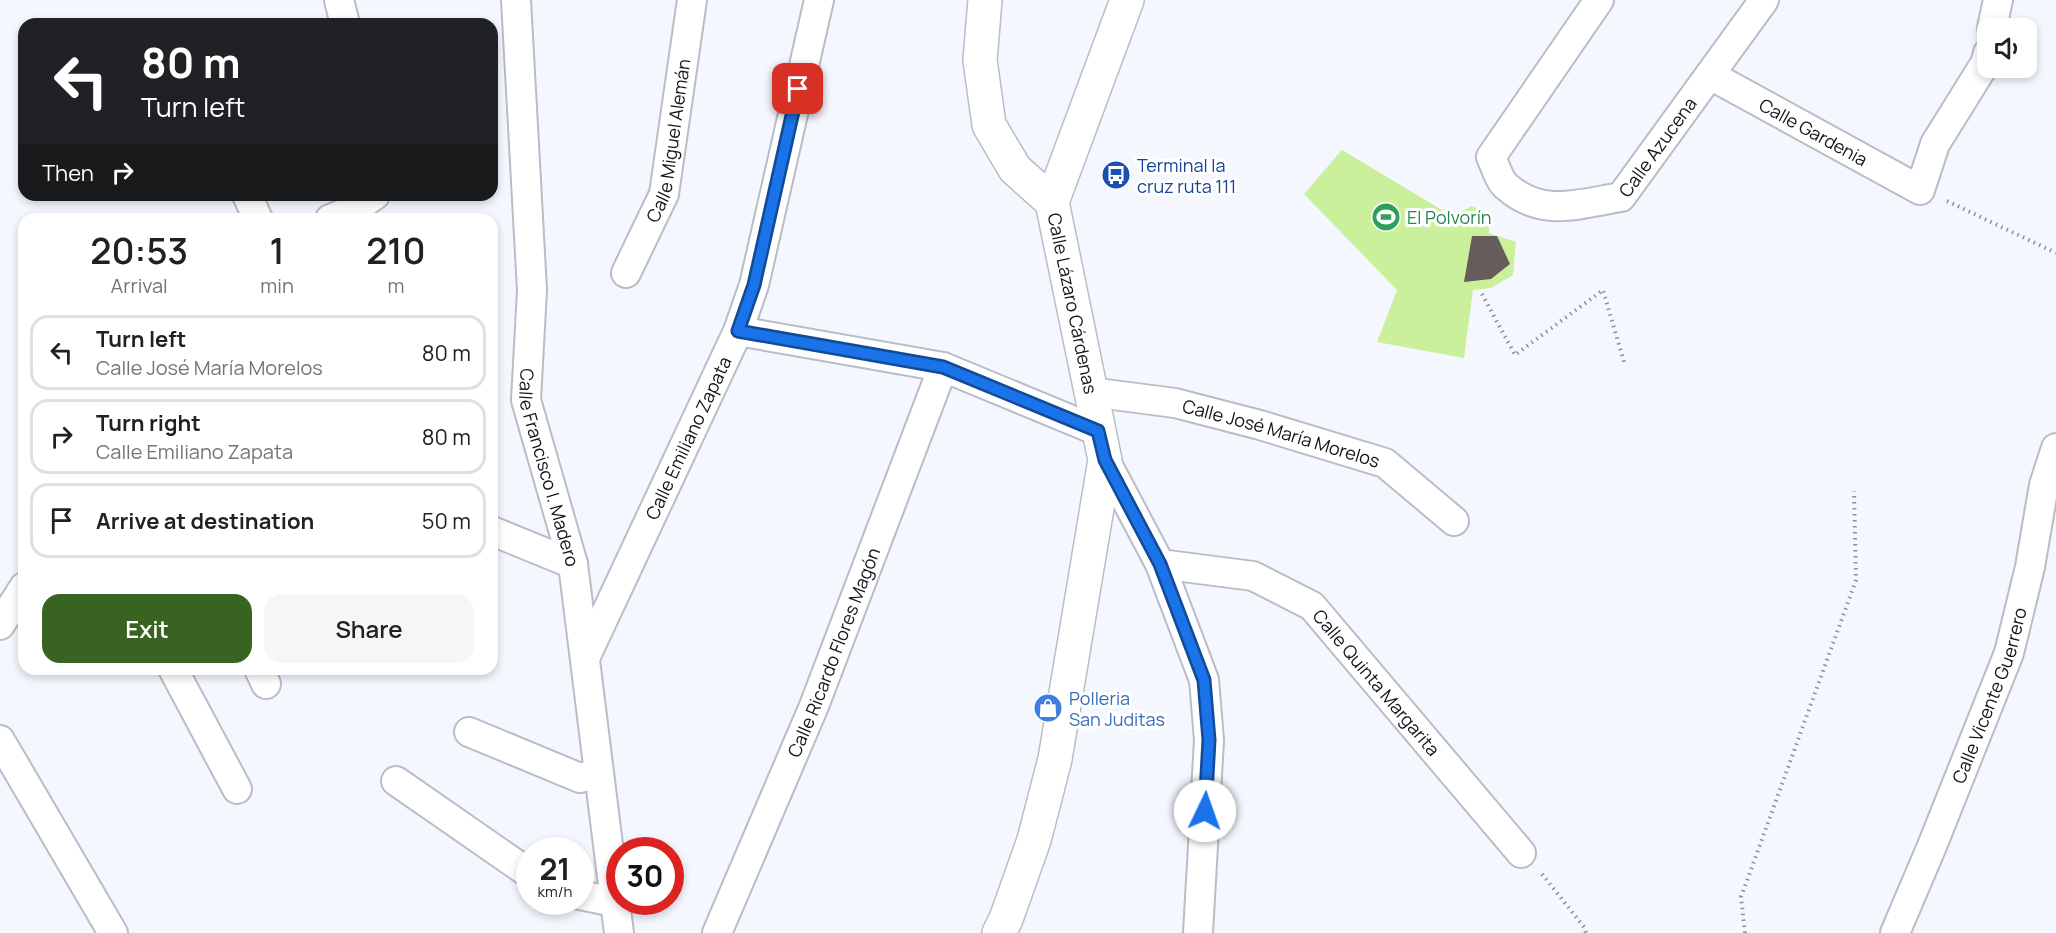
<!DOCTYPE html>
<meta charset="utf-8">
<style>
:root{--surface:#fff;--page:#f6f6f6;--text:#202124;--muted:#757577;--line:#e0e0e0;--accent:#386321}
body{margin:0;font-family:Manrope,sans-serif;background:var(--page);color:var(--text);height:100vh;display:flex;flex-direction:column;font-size:22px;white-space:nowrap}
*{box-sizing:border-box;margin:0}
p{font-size:20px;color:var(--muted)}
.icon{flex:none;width:33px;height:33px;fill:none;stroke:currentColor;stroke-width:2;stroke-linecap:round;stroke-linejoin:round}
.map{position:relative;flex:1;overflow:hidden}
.drawer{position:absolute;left:18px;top:213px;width:480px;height:462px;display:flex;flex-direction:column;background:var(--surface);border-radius:18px;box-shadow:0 3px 9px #0003}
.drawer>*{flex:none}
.top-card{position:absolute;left:18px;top:18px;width:480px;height:183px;border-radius:18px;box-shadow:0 3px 9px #0003;background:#202124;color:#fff;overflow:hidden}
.controls{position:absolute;left:1977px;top:18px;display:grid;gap:12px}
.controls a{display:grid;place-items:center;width:60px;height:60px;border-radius:12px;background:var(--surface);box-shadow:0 3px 9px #0003;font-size:30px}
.speed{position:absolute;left:516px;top:837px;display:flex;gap:12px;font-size:30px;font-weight:700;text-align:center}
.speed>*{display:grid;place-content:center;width:78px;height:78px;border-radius:50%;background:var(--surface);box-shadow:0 3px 9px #0003;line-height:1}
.speed small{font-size:15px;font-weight:400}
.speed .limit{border:9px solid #d22;background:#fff;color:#111}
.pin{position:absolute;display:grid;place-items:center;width:51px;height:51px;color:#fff;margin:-26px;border-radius:12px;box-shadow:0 3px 9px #0006}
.me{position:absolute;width:66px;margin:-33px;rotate:3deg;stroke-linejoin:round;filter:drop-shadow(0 0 4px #0008)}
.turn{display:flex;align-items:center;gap:21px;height:126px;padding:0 24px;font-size:27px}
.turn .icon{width:78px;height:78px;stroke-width:2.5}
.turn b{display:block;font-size:42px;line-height:51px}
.then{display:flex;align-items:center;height:57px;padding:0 24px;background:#0003;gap:12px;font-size:22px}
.eta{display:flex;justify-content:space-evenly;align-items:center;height:102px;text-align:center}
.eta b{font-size:36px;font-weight:600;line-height:42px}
.action{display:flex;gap:12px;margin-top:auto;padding:12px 24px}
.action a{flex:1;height:69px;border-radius:18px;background:var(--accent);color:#fff;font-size:24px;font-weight:600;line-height:69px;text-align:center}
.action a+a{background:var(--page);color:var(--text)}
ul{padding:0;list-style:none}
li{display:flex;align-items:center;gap:18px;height:75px;margin:0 12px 9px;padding:0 12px;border:3px solid var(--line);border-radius:18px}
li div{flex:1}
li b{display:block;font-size:22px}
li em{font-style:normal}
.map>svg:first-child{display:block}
</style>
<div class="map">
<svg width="2056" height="933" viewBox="0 0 2056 933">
<rect width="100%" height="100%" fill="#f4f7fe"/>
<!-- green -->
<path fill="#cbf09c" d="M 1342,150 L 1452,216 L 1472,206 L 1489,214 L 1489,233 L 1516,242 L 1513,275 L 1491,288 L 1473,290 L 1464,358 L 1377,342 L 1397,290 L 1304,194 Z"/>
<!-- building -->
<path fill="#665c5a" d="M 1472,236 L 1497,236 L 1510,264 L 1491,279 L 1464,282 Z"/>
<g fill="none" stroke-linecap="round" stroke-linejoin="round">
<!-- minor casing -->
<g stroke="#b9bdc6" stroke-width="32">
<g id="minor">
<path d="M 339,0 L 345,24"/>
<path id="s1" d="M 516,0 L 532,290 L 526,400 L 573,564 L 619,933"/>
<path id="s2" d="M 1599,0 L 1491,157 C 1495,165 1499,180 1506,186 C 1541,218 1579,204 1621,197 L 1764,0"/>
<path d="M 1992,28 L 1998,0"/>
<path id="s3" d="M 1710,75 L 1920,190 L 1935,144 L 1986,62 L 1988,53"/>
<path d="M 247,195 L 258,219"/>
<path d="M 330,219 L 355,209 L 375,195"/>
<path id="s4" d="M 626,273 L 664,194 L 692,0"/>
<path d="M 738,331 L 943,367 L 1098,431"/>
<path id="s5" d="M 1090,392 L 1175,403 L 1260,425 L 1385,463 L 1454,521"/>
<path d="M 1105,460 L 1160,564 L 1204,680 L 1209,740 L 1198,933"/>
<path d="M 492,531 L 573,564"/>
<path id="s6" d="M 1160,564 L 1253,576 L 1312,606 L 1521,853"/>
<path d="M 0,625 L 24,587"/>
<path id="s7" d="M 585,658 L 738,331 L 754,285 L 819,0"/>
<path d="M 173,669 L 237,789"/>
<path d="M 259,669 L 266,684"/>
<path d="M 469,732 L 580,778 L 598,773"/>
<path d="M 0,740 L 113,933"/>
<path d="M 396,781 L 530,874"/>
<path d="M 580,895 L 614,902"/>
<path id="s8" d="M 717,933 L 814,706 L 943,367"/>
<path id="s9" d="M 1895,933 L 1932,846 L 2009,653 L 2030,567 L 2044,485 L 2056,448"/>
</g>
</g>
<!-- tertiary casing -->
<g stroke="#b9bdc6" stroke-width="36">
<g id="tertiary">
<path id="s10" d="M 985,0 L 980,60 L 989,125 L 1015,169 L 1052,202 L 1105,460 L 1055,759 L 1034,840 L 1006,919 L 999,933"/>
<path d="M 1052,202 L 1127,0"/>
</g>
</g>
<!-- path -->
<path stroke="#8e9095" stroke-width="4" stroke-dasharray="1.5 4.5" stroke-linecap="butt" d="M 1947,201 L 2056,253
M 1482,294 L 1515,355 L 1603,290 L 1624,362
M 1542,874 L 1584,927 L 1586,933
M 1745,933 L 1741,897 L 1856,580 L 1854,491"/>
<!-- minor -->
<use href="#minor" stroke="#fff" stroke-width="28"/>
<!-- tertiary -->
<use href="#tertiary" stroke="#fff" stroke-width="33"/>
</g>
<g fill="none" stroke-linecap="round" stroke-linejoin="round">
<!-- route casing -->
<g stroke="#114b97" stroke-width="15">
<path id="route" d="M 798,89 L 754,285 L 738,331 L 943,367 L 1098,431 L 1105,460 L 1160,564 L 1204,680 L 1209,740 L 1205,811"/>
</g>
<!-- route -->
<use href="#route" stroke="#1a73e8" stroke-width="10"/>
</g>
<!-- icons -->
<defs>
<g id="bus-disc" transform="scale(1.5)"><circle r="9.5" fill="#1a4fb4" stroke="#fff"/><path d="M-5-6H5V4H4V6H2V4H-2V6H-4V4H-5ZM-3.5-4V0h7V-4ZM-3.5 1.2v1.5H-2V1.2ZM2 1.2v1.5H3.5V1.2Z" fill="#fff"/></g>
<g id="stadium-disc" transform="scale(1.5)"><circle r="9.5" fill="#2e9e5b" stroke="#fff"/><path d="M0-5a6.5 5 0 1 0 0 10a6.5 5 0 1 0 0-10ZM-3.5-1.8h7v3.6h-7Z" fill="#fff"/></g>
<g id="shop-disc" transform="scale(1.5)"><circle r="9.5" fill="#3f7fe0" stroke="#fff"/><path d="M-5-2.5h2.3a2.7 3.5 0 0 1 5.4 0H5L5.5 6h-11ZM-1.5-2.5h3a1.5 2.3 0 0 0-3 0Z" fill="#fff"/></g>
</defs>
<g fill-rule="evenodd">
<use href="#bus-disc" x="1116" y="175"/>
<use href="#stadium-disc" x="1386" y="217"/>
<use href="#shop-disc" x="1048" y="708"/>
</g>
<g text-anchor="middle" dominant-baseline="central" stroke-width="6" stroke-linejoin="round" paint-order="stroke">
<!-- street labels -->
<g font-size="18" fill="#131417" stroke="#fff">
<text stroke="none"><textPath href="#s3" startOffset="118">Calle Gardenia</textPath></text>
<text stroke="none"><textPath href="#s4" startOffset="141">Calle Miguel Alemán</textPath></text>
<text stroke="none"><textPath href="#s2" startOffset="406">Calle Azucena</textPath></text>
<text stroke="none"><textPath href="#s10" startOffset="330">Calle Lázaro Cárdenas</textPath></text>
<text stroke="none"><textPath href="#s5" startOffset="196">Calle José María Morelos</textPath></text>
<text stroke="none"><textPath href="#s7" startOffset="243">Calle Emiliano Zapata</textPath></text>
<text stroke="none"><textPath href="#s1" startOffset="471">Calle Francisco I. Madero</textPath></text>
<text stroke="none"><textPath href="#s8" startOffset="304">Calle Ricardo Flores Magón</textPath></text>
<text stroke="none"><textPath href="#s6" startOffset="260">Calle Quinta Margarita</textPath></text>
<text stroke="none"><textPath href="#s9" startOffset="256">Calle Vicente Guerrero</textPath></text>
</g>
<!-- transit labels -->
<g font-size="18" fill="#164399" stroke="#fff" text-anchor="start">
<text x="1137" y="165">Terminal la<tspan x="1137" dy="21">cruz ruta 111</tspan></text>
</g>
<!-- leisure labels -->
<g font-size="18" fill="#27864d" stroke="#fff" text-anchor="start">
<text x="1407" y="217">El Polvorín</text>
</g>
<!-- shop labels -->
<g font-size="18" fill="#366cbe" stroke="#fff" text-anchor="start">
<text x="1069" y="698">Polleria<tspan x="1069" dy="21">San Juditas</tspan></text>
</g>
</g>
</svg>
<div class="controls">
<a><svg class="icon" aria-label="sound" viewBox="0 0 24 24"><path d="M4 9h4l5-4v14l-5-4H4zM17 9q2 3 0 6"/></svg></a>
</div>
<div class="speed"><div>21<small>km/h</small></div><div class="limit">30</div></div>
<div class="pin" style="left:798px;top:89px;background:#d93025"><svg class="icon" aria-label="arrive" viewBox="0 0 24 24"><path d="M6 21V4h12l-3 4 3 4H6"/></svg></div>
<svg class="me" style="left:1205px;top:811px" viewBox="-20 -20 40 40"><circle r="19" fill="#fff"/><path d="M0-13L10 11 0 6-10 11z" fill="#1a73e8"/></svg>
<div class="top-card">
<div class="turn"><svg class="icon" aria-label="left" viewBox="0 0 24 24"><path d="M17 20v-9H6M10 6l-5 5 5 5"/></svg><div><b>80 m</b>Turn left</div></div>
<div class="then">Then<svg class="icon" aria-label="right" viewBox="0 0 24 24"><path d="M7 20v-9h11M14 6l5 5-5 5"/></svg></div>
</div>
<section class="drawer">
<div class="eta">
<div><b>20:53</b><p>Arrival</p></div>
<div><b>1</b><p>min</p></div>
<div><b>210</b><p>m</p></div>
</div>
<ul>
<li><svg class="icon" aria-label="left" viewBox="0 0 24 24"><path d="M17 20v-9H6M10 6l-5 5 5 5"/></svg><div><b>Turn left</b><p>Calle José María Morelos</p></div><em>80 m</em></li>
<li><svg class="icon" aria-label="right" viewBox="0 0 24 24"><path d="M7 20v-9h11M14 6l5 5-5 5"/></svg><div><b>Turn right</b><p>Calle Emiliano Zapata</p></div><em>80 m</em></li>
<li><svg class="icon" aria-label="arrive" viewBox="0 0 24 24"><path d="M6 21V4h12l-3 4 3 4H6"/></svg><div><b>Arrive at destination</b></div><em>50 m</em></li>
</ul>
<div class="action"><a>Exit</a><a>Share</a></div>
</section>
</div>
